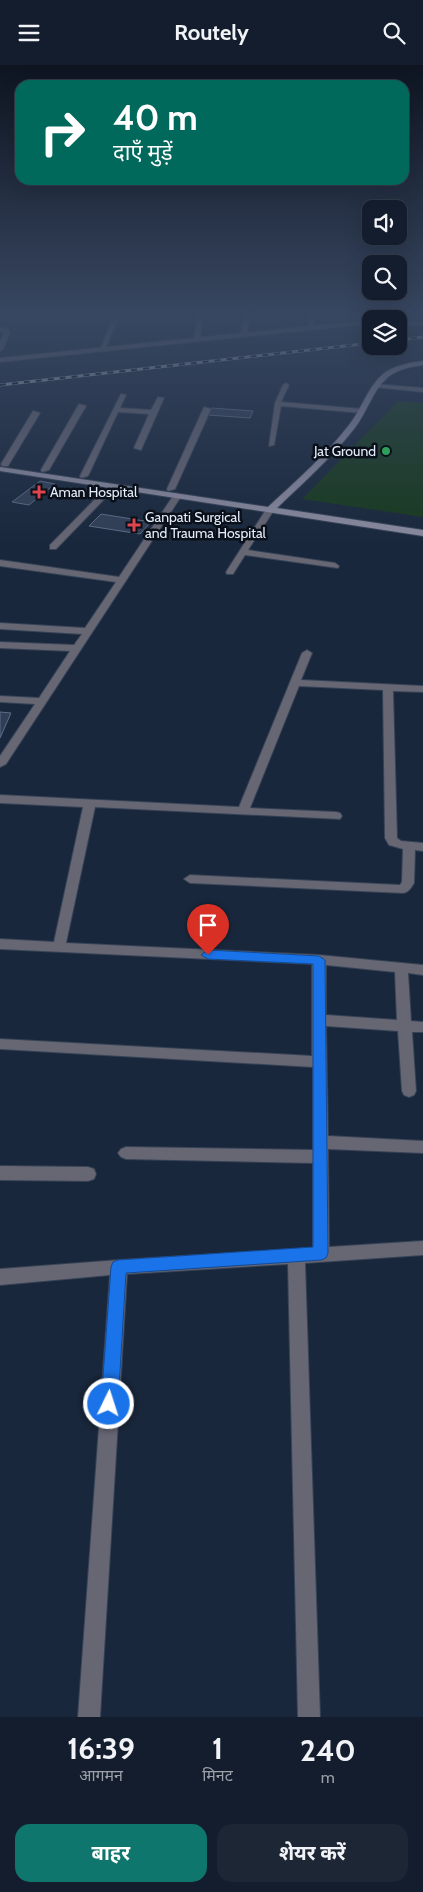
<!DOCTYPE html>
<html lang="hi">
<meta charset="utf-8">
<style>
:root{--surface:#131d2d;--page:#1c2635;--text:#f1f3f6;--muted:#9da2aa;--line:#323b49;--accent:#0f766e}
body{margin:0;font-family:Cabin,"Noto Sans Devanagari",sans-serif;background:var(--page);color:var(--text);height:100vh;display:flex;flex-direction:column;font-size:19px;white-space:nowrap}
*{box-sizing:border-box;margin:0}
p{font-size:16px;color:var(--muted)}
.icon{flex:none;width:28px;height:28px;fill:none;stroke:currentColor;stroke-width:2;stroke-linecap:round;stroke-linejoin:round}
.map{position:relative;height:1652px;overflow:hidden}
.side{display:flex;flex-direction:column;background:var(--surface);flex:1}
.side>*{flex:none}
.hud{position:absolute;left:15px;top:15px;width:394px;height:105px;border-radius:15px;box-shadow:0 5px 20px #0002,0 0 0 1px var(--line);background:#00695c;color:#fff;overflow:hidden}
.tools{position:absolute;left:362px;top:135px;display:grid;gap:10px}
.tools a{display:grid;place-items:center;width:45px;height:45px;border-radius:10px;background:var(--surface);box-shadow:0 5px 20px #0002,0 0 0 1px var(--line);font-size:25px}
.pin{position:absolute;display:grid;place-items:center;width:42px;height:42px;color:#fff;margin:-51px -21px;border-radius:50% 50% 50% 0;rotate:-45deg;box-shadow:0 0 5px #0007}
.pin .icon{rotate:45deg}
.me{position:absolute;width:55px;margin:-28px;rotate:4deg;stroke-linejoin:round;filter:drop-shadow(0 0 4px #0008)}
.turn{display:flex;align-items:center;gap:18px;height:105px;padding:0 15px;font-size:22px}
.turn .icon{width:65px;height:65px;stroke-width:2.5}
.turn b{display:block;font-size:35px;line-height:42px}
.eta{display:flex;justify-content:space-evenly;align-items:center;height:85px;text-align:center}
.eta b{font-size:30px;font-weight:700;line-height:35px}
.button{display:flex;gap:10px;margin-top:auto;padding:10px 15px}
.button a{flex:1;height:58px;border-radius:15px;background:var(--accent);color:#fff;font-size:20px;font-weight:700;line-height:58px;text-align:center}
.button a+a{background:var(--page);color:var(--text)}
header{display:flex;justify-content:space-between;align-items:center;height:65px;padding:0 15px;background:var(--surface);font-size:22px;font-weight:700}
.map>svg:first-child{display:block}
</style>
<header><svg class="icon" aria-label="menu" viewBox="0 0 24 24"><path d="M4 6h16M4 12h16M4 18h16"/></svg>Routely<svg class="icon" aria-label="search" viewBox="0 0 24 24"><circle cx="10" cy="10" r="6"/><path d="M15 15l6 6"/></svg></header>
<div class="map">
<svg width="423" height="1652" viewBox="0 0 423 1652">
<rect width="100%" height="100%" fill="#19273c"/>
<!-- green -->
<path fill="#173a1d" d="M 398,336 L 423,338 L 423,452 L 302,434 Z"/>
<!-- building -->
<path fill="#313f56" stroke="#5d6d86" d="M 212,343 L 253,346 L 250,353 L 208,350 Z
M 40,416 L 55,419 L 29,440 L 12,437 Z
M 101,449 L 151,457 L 140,469 L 89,461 Z
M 0,647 L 11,648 L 0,673 Z"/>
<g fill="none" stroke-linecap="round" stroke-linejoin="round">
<!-- service casing -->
<g stroke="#364357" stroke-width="2">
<path id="service" d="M 286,318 L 289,320 L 281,337 L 362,344 L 365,346 L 362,348 L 281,341 L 274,380 L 269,381 L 275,338 L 283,320 Z"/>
</g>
<!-- minor casing -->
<g stroke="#364357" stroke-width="2">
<path id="minor" d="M 114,249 L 120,249 L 105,285 L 100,286 Z
M 197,249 L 203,249 L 200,275 L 197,277 L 194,275 Z
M 244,249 L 250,249 L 247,270 L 244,272 L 241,270 Z
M 309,249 L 315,249 L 314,263 L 311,265 L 308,263 Z
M 361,256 L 371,258 L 371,262 L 359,259 Z
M 423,256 L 423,260 L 399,262 L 399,258 Z
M 0,262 L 8,264 L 10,268 L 3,284 L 0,286 L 0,277 L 4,268 L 0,266 Z
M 375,319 L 423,323 L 423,327 L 373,322 L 372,321 Z
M 121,329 L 126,330 L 120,343 L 151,345 L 158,332 L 164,333 L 141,385 L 134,383 L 149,349 L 118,347 L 88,411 L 81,413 L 80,411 Z
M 79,339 L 86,341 L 49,405 L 42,407 L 41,405 Z
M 204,342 L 211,344 L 175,424 L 168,426 L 167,424 Z
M 33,346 L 40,348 L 8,401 L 2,401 L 1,399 Z
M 110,419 L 117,421 L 56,484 L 50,484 L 50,480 Z
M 175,428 L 182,430 L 6,699 L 0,702 L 0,691 L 35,639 L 0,637 L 0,631 L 39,633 L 70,586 L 0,583 L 0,577 L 74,580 L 82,569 L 0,564 L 0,558 L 85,563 L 116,517 L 0,501 L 0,495 L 119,512 Z
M 267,443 L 274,445 L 248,485 L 335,498 L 339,501 L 338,503 L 245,490 L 233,509 L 227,509 L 226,507 Z
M 307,585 L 312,588 L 301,615 L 423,621 L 423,627 L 393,626 L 397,773 L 401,776 L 423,778 L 423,786 L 415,785 L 414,818 C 411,823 409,827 403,828 L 190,818 L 184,814 L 190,810 L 400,820 L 402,817 L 403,784 L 389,780 L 385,773 L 383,625 L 299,621 L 250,743 L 336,747 L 340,748 L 342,751 L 340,754 L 95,742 L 66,878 L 319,890 L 423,900 L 423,910 L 408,908 L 411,956 L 423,957 L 423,967 L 412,967 L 416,1026 L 414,1030 L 409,1032 L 404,1030 L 402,1026 L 398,966 L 326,961 L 328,1071 L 423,1076 L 423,1088 L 328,1084 L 329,1182 L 423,1176 L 423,1190 L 305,1198 L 320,1652 L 298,1652 L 288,1199 L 127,1209 L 100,1652 L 78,1652 L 110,1210 L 0,1220 L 0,1204 L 119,1195 L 313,1183 L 313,1098 L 126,1094 L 121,1092 L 118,1088 L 121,1084 L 126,1082 L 313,1085 L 313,1002 L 0,984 L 0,974 L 312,991 L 312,899 L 0,884 L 0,874 L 54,877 L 83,742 L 0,738 L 0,730 L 239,742 L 302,588 ZM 326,900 L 395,907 L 397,955 L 326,950 Z
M 0,1101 L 88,1102 L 94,1104 L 96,1109 L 94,1114 L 88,1116 L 0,1115 Z"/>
</g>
<!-- tertiary casing -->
<g stroke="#364357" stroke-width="2">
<path id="tertiary" d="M 371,253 L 373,254 L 371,254 L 371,257 L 359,260 L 0,297 L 0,293 L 359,256 Z"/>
</g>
<!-- secondary casing -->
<g stroke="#364357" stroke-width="2">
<path id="secondary" d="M 423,296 L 423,300 C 411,302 397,304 387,313 C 372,326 367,348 354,364 C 331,393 303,418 277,443 L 423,465 L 423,471 L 0,406 L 0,402 L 268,442 C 296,416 326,390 349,360 C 362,344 367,323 383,309 C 394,300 410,298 423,296 Z"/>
</g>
<!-- service -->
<use href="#service" fill="#676673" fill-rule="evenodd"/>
<!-- minor -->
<use href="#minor" fill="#676673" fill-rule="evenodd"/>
<!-- tertiary -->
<use href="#tertiary" fill="#676673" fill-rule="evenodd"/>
<!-- secondary -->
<use href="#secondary" fill="#8b8b9f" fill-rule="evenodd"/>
<!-- rail casing -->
<g stroke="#a7b1c2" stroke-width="3">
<path id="rail" d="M 399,275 L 423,272
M 0,320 L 371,278"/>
</g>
<!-- rail -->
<use href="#rail" stroke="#0a1019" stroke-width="2" stroke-dasharray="6" stroke-linecap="butt"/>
</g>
<!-- sky -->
<linearGradient id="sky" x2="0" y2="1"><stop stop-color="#0e1521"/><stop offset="0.52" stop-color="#384761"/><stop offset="1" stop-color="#384761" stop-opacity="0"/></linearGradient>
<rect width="423" height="481" fill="url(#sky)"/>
<!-- route -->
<path fill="#1a73e8" stroke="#114b97" d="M 208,885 L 319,891 L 325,895 L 328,1188 L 326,1193 L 321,1195 L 126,1208 L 118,1339 L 115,1345 L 109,1347 L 104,1345 L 101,1339 L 111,1202 L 113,1197 L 118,1195 L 313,1182 L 313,899 L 208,894 L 201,890 Z"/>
<!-- markers -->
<circle fill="#2e9e5b" stroke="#0a1019" stroke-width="2" cx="386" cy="386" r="5"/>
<g fill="#e0444e" stroke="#0a1019" stroke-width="2">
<path d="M36.5 419.5h5v5h5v5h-5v5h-5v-5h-5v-5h5z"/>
<path d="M131.5 452.5h5v5h5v5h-5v5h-5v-5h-5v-5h5z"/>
</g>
<g text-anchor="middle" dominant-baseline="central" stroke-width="5" stroke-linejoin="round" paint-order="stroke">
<!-- far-poi labels -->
<g font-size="14" fill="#e5eefc" stroke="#0a1019" text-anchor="start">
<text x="376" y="386" text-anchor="end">Jat Ground</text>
<text x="50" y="427">Aman Hospital</text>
<text x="145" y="452">Ganpati Surgical<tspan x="145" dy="16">and Trauma Hospital</tspan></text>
</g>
</g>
</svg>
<div class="tools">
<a><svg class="icon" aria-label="sound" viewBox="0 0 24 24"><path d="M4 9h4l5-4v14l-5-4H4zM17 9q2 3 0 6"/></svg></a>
<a><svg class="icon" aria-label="search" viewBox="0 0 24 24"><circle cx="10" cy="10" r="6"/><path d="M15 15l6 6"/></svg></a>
<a><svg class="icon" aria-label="layers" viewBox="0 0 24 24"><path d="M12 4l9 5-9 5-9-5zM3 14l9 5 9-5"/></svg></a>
</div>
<div class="pin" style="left:208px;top:890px;background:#d93025"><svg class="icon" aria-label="arrive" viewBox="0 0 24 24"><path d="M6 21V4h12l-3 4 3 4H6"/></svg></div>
<svg class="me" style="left:109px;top:1339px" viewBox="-20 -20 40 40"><circle r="17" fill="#1a73e8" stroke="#fff" stroke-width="3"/><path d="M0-11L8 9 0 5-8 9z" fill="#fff"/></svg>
<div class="hud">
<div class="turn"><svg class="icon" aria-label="right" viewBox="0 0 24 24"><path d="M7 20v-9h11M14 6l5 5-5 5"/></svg><div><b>40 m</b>दाएँ मुड़ें</div></div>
</div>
</div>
<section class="side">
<div class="eta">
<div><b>16:39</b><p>आगमन</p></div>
<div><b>1</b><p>मिनट</p></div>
<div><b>240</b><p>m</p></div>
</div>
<div class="button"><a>बाहर</a><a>शेयर करें</a></div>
</section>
